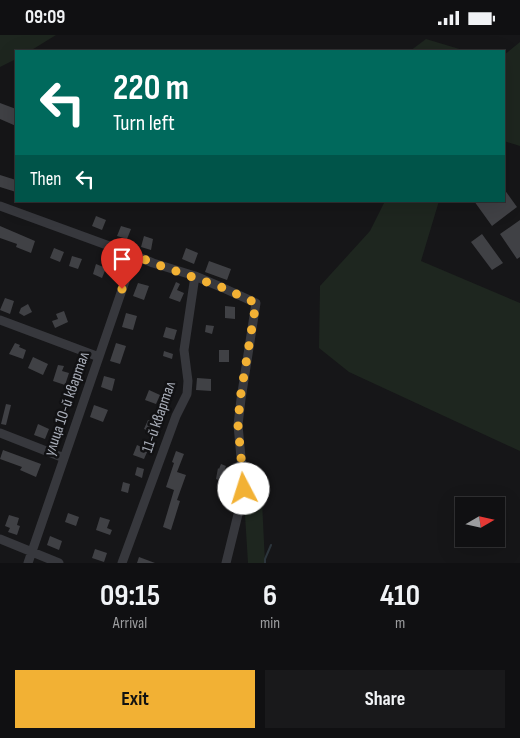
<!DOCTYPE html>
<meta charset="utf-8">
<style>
:root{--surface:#101012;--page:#19191b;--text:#f1f3f6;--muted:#9c9d9f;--line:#303032;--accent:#f2b134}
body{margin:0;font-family:"Sofia Sans Condensed",sans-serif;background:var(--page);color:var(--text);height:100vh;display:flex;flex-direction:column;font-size:19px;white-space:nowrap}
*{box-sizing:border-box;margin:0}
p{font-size:16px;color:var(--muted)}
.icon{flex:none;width:28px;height:28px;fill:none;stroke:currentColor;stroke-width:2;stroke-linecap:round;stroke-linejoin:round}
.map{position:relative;height:528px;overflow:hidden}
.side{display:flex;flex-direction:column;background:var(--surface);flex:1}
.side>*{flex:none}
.hud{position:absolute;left:15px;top:15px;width:490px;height:152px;border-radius:0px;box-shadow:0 5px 20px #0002,0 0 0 1px var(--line);background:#00695c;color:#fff;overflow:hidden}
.needle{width:32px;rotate:81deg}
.fabs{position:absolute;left:455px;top:462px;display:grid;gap:10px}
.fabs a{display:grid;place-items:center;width:50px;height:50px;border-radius:0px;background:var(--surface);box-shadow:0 5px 20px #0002,0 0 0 1px var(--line);font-size:25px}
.pin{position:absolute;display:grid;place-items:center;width:42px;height:42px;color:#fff;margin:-51px -21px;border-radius:50% 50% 50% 0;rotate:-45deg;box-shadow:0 0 5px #0007}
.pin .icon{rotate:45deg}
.me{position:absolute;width:55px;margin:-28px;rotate:355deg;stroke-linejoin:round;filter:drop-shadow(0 0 4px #0008)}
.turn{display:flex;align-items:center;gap:18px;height:105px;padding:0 15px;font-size:22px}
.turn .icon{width:65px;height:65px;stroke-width:2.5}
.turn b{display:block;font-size:35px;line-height:42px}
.then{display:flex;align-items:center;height:48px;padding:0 15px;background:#0003;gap:10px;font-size:19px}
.eta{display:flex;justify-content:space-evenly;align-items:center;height:85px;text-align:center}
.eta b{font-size:30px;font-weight:700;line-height:35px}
.button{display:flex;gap:10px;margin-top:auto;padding:10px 15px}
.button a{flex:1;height:58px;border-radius:0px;background:var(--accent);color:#111;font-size:20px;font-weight:700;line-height:58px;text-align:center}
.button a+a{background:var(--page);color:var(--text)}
.status{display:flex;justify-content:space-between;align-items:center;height:35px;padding:0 25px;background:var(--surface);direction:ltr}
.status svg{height:14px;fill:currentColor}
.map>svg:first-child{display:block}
</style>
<div class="status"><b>09:09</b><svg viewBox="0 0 49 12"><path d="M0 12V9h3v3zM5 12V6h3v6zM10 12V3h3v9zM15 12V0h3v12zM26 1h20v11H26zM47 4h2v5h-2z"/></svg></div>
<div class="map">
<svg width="520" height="528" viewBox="0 0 520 528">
<rect width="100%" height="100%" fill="#161618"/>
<!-- green -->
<path fill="#1e261f" d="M 0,0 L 56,0 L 30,16 L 16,16 L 16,24 L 0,32 Z
M 426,4 L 466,16 L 410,16 Z
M 520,7 L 520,111 L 504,106 L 504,20 Z
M 385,166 L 439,166 L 421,226 L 520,268 L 520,416 L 349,337 L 319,313 L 320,251 L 370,196 Z
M 244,464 L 262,466 L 265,528 L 248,528 Z"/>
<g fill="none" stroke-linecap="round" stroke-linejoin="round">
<!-- stream -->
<path stroke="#2c353c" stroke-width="2" d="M 265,528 L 265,524 L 271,510"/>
</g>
<!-- building -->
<path fill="#404145" d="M 0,68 L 16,74 L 16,91 L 0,84 Z
M 0,140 L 16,145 L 16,157 L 0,152 Z
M 504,154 L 517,172 L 492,191 L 474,166 L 504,166 Z
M 96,181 L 106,185 L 102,195 L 92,191 Z
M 520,185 L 520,222 L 517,224 L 500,199 Z
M 0,191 L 35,206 L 31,218 L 16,212 L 17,209 L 0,203 Z
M 121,191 L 131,194 L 127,204 L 117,201 Z
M 482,199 L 503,228 L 492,235 L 471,207 Z
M 144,201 L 153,204 L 151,215 L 141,212 Z
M 54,213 L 64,217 L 60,227 L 50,223 Z
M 186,213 L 198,218 L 194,229 L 182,224 Z
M 72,221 L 82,224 L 78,234 L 69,231 Z
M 209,226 L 231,234 L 227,245 L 205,237 Z
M 96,229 L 106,233 L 102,243 L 93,239 Z
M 176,247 L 180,249 L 177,255 L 184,258 L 180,267 L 169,263 Z
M 138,248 L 149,251 L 144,265 L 133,261 Z
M 5,263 L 14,266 L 10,279 L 0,275 Z
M 28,269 L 32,277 L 24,281 L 19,278 L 21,273 Z
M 225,271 L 235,272 L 235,284 L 225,283 Z
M 64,276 L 68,287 L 55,293 L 52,286 L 58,284 L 56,279 Z
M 126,278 L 137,281 L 133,295 L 122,292 Z
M 206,290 L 214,291 L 212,299 L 205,297 Z
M 166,292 L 177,295 L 174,305 L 163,302 Z
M 15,308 L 20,310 L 19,312 L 26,315 L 23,324 L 9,319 Z
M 116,308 L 126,311 L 120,329 L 110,326 Z
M 219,315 L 229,315 L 229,327 L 219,327 Z
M 164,316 L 173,319 L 172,324 L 163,321 Z
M 33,322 L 48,329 L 43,340 L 28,333 Z
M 58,330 L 64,331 L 62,336 L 69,338 L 65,350 L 53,346 Z
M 104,341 L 115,344 L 112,356 L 101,352 Z
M 197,343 L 211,344 L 211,356 L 196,355 Z
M 149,355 L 160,360 L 156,369 L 145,365 Z
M 6,369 L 11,370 L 6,390 L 1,389 Z
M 94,370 L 108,375 L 103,387 L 90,382 Z
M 148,385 L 158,389 L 155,398 L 144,394 Z
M 38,389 L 49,394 L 45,404 L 34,400 Z
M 137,410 L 148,415 L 144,424 L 133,420 Z
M 3,415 L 41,429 L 36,442 L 20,435 L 22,432 L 0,424 Z
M 176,416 L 184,419 L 177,437 L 186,440 L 177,465 L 180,466 L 171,495 L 163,492 L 174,455 L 166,452 L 174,428 L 172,427 Z
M 221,429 L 226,431 L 224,436 L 227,436 L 221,446 L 216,444 L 218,433 L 219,434 Z
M 137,432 L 144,434 L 142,443 L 135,440 Z
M 123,447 L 130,449 L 128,458 L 121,456 Z
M 68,478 L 79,482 L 76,491 L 65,487 Z
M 9,480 L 19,483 L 17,490 L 20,491 L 17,500 L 8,497 L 10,493 L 5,491 Z
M 100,482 L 110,485 L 107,493 L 112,495 L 110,500 L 96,495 Z
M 50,501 L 62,506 L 59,515 L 47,510 Z
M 95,514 L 107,518 L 104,527 L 92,523 Z
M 139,522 L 155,528 L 137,528 Z"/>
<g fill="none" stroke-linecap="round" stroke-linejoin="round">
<!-- minor -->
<path stroke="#37383d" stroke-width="9" d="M 0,171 L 134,220 L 153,228 L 195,241 L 221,252 L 256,268 L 241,364 L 238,390 L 244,455 L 226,528
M 0,285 L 99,322
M 0,398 L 64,423
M 0,504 L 59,528
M 28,528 L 134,220
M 122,528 L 176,381 L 187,359 L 188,346 L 184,315 L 195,241"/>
</g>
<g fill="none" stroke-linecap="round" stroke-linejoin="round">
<!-- route -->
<path stroke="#f2b134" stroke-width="9" stroke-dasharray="0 16.2" d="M 122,254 L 134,220 L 153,228 L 221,252 L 256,268 L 240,364 L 238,390 L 244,454"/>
</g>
<g text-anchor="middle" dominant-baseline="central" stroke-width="5" stroke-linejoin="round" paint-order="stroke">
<!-- street labels -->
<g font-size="16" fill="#a8adb8" stroke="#111113">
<text transform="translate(67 369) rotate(-71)">улица 10-й квартал</text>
<text transform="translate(159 382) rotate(-71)">11-й квартал</text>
</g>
</g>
</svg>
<div class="fabs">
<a><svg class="needle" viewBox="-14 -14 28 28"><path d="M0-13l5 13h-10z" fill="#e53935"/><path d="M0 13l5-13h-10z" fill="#9c9d9f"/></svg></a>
</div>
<div class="pin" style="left:122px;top:254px;background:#d93025"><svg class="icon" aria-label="arrive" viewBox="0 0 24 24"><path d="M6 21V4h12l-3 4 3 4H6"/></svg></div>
<svg class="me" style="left:244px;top:454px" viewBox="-20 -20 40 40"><circle r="19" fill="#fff"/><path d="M0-13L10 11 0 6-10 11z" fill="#f2b134"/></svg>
<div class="hud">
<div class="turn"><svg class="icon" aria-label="left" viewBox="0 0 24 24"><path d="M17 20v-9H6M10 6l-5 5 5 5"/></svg><div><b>220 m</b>Turn left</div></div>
<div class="then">Then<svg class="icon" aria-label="left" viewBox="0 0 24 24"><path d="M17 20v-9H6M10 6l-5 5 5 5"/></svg></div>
</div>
</div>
<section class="side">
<div class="eta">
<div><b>09:15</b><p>Arrival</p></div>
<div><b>6</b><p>min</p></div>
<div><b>410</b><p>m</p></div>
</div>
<div class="button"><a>Exit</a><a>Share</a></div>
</section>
